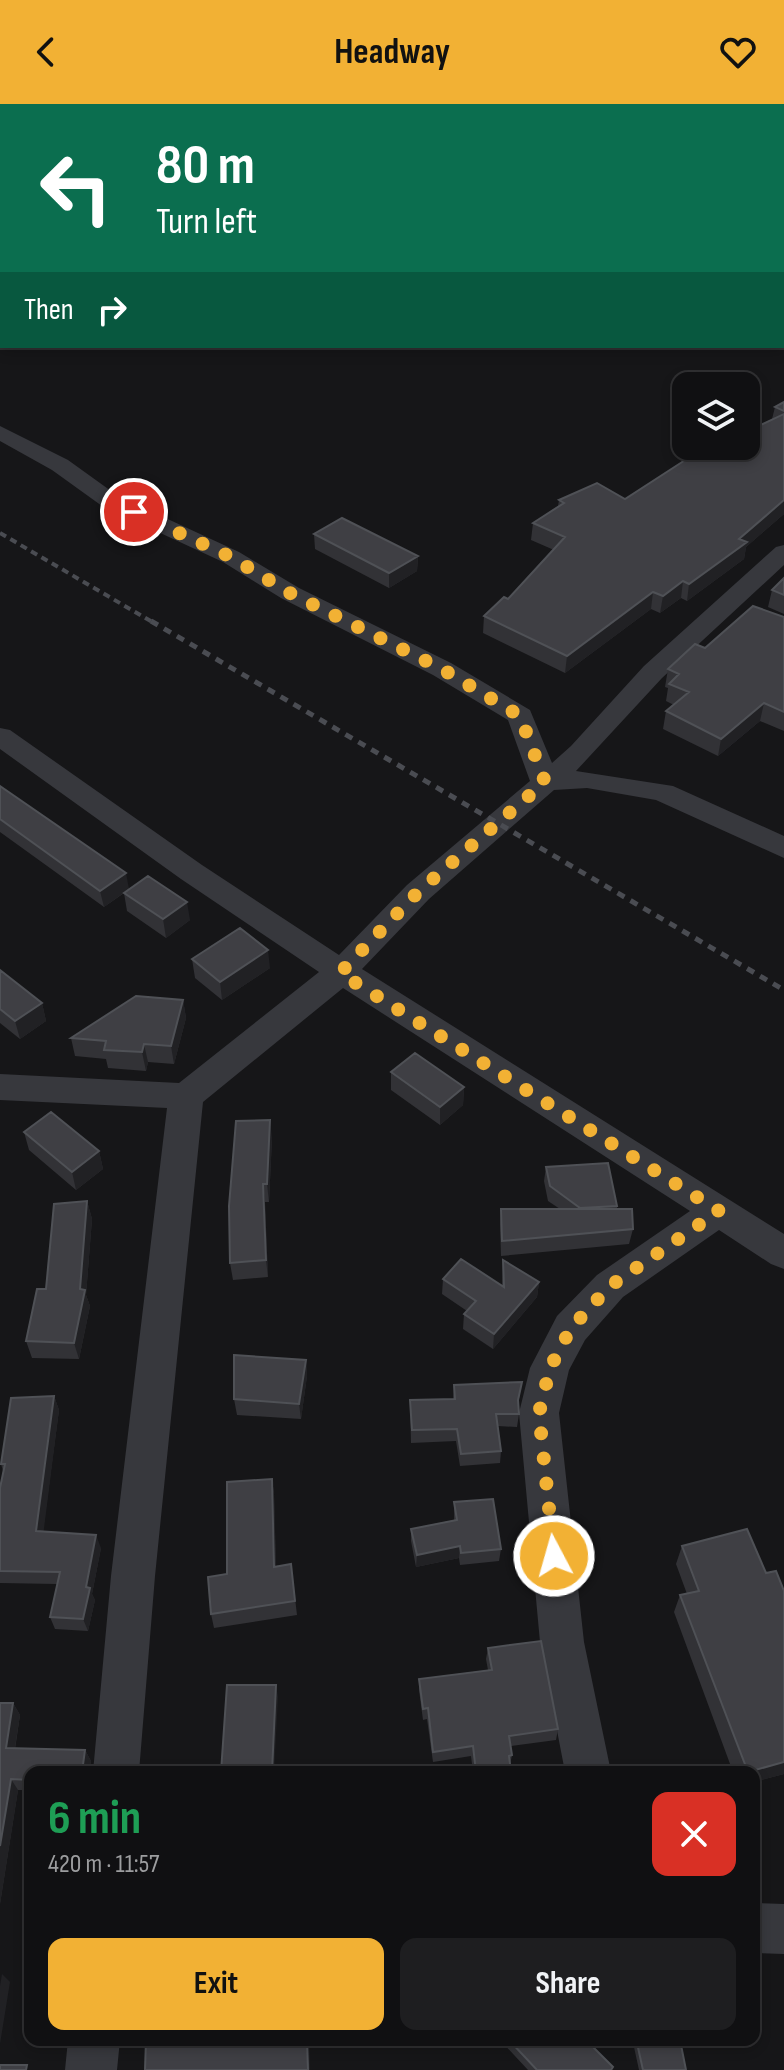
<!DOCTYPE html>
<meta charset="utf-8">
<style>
:root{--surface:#101012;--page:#1e1e20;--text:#f1f3f6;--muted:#9c9d9f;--line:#303032;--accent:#f2b134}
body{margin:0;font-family:"Sofia Sans Condensed",sans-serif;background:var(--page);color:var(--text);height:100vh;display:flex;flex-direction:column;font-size:30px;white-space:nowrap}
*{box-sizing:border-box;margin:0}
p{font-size:26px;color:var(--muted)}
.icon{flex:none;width:44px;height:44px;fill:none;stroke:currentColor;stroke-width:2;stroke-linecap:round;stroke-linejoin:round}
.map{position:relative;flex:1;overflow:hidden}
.side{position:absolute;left:24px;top:1662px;width:736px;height:280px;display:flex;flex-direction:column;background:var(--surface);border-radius:16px;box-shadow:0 4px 12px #0003,0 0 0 2px var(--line)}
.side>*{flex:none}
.hud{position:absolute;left:0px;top:0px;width:784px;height:244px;box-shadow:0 4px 12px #0003,0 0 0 2px var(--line);background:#0b6e4f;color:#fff;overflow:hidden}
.buttons{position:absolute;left:672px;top:268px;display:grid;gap:16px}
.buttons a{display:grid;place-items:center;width:88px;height:88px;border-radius:16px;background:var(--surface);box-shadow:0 4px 12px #0003,0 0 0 2px var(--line);font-size:40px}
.pin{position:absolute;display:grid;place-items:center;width:68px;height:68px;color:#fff;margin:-34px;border:4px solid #fff;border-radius:50%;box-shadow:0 2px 8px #0007}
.me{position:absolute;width:88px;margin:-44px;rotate:354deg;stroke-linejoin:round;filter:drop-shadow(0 0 6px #0008)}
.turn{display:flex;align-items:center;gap:28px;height:168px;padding:0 24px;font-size:36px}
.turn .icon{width:104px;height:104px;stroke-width:2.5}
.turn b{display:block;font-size:56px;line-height:68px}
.then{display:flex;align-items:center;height:76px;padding:0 24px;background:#0003;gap:16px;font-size:30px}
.round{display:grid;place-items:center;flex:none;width:84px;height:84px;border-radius:16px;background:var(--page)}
.overview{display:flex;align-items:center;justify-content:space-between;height:136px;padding:0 24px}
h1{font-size:48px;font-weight:700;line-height:60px;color:#1e9e55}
.button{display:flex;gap:16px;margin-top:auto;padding:16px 24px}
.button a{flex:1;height:92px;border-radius:16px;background:var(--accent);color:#111;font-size:32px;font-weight:700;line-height:92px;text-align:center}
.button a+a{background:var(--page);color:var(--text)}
header{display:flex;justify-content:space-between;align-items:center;height:104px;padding:0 24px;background:var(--accent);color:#111;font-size:36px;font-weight:700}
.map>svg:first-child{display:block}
</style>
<header><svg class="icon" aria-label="back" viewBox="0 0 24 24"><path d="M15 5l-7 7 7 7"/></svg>Headway<svg class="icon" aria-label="heart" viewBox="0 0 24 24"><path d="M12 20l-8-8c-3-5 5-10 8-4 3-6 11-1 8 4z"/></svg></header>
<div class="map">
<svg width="784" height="1966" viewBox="0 0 784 1966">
<rect width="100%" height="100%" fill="#161618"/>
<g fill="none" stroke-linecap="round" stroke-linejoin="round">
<!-- stream -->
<path stroke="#2c353c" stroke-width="5" d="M 749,0 L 760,2"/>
<!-- minor -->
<path fill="#37383d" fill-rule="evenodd" d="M 0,322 L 68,356 L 118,392 L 239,448 L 299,484 L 451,559 L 530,606 L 552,659 L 571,642 L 644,562 L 776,443 L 784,441 L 784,461 L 662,574 L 576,667 L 673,682 L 784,732 L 784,754 L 656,696 L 587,684 L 554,686 L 429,795 L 362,865 L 784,1130 L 784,1165 L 771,1160 L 719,1126 L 623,1193 L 585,1236 L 569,1266 L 559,1309 L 584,1538 L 611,1668 L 565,1668 L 540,1538 L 519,1309 L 530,1264 L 557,1212 L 597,1171 L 690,1107 L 343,884 L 203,998 L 155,1472 L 139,1668 L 93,1668 L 111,1472 L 167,1004 L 0,996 L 0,970 L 179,979 L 319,868 L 181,775 L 0,645 L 0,624 L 10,626 L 202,761 L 339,851 L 407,781 L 530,677 L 508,616 L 433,571 L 281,494 L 223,458 L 102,402 L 52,366 L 0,337 Z
M 754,1799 L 784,1800 L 784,1850 L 754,1849 Z
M 68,1936 L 120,1936 L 117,1966 L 65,1966 Z"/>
<!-- rail-far1 -->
<path stroke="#4a4c52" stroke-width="4" stroke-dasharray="7 5" stroke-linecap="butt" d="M 0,429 L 154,519"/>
<!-- rail -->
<path stroke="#4a4c52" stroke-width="5" stroke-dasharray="8 7" stroke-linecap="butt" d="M 151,517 L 784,886"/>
</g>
<!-- wall -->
<path fill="#323236" d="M 784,298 L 784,410 L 746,443 L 744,455 L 687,497 L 681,494 L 660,509 L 651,505 L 565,569 L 483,529 L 484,512 L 508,495 L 554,446 L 531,436 L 533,419 L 558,402 L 559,396 L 625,395 L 701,351 L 772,315 L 775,303 Z
M 314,430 L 418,452 L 417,467 L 389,484 L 315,445 Z
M 784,474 L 784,510 L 768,503 L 772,486 Z
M 784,513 L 784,627 L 760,617 L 718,652 L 663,625 L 666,607 L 674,601 L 666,597 L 668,584 L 665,583 L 668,565 L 705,544 Z
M 0,682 L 129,785 L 190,816 L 166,834 L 127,807 L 124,789 L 104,803 L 0,728 Z
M 192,855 L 270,864 L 222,896 L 195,874 Z
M 0,866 L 42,899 L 46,917 L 20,935 L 0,919 Z
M 183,896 L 186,914 L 174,960 L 148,958 L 146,967 L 108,964 L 106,955 L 75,952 L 71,934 Z
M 391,968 L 464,983 L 463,1001 L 440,1021 L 391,986 Z
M 24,1028 L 99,1047 L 103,1065 L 76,1086 L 29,1046 Z
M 272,1034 L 269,1098 L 265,1098 L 268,1173 L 233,1176 L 230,1159 Z
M 546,1063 L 617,1102 L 617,1105 L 633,1125 L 629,1140 L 501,1152 L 500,1120 L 501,1105 L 560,1105 L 548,1097 L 544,1077 Z
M 87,1097 L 92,1115 L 86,1191 L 90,1202 L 79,1255 L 32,1254 L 26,1237 L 46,1185 Z
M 503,1156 L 539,1178 L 537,1193 L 493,1245 L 463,1225 L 464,1210 L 467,1207 L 442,1190 L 443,1175 L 502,1182 Z
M 306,1256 L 307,1272 L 301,1315 L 237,1311 L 234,1295 Z
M 522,1278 L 518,1300 L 519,1310 L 517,1323 L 498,1322 L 501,1347 L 500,1359 L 460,1362 L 456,1337 L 411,1339 L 410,1296 L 453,1295 L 454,1281 Z
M 54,1292 L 59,1306 L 43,1427 L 101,1444 L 92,1490 L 95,1496 L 88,1527 L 55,1525 L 50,1513 L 57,1480 L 0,1479 L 0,1384 L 3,1367 L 1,1360 Z
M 272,1375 L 274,1390 L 276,1463 L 291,1460 L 297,1511 L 214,1524 L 211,1510 L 227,1470 Z
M 454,1398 L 501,1445 L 499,1457 L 460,1461 L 459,1454 L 416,1463 L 411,1437 L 411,1425 L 454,1416 Z
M 682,1442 L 784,1670 L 754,1678 L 754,1668 L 733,1668 L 674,1508 L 680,1491 L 687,1490 L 676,1460 Z
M 488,1544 L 558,1625 L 556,1636 L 511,1642 L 512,1651 L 510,1661 L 511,1668 L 473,1668 L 471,1652 L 433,1658 L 427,1615 L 423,1616 L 419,1586 L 419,1575 L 488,1566 L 486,1555 Z
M 0,1599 L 13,1599 L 20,1611 L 15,1645 L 85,1646 L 91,1657 L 89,1668 L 30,1668 L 30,1686 L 18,1686 L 0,1800 Z
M 500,1936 L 586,1936 L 611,1966 L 528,1966 Z
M 637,1939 L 686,1966 L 639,1966 L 634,1943 Z"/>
<!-- shaded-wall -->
<path fill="#212124" d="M 784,396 L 784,410 L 746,443 L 744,455 L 687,497 L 689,480 Z
M 418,452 L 417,467 L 389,484 L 389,469 Z
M 683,477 L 681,494 L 660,509 L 663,492 Z
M 653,488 L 651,505 L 565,569 L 567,552 Z
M 764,599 L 760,617 L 718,652 L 721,635 Z
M 126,769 L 129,785 L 104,803 L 100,787 Z
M 187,798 L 190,816 L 166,834 L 163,815 Z
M 268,846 L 270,864 L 222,896 L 220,878 Z
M 183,896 L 186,914 L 174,960 L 171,942 Z
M 42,899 L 46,917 L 20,935 L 15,917 Z
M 144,940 L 148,958 L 146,967 L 142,948 Z
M 464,983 L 463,1001 L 440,1021 L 440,1003 Z
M 270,1016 L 272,1034 L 269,1098 L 267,1080 Z
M 99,1047 L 103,1065 L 76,1086 L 72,1068 Z
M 263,1080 L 265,1098 L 268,1173 L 266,1156 Z
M 87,1097 L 92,1115 L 86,1191 L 90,1202 L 79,1255 L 74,1239 L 80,1185 Z
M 539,1178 L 537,1193 L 493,1245 L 494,1230 Z
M 306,1256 L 307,1272 L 301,1315 L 299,1300 Z
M 54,1292 L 59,1306 L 42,1440 L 36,1427 Z
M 272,1375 L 274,1390 L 276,1477 L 274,1463 Z
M 96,1431 L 101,1444 L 92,1490 L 95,1496 L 88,1527 L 83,1515 L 86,1483 Z
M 460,1442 L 459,1454 L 416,1463 L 417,1451 Z
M 276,1581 L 278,1593 L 274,1668 L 272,1668 Z
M 13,1599 L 20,1611 L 13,1656 L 6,1644 Z
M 85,1646 L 91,1657 L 89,1668 L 82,1668 Z
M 784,1658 L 784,1670 L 754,1678 L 754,1668 L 748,1668 Z
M 11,1675 L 18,1686 L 0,1800 L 0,1742 Z
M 2,1870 L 10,1878 L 0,1940 L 0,1882 Z
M 307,1936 L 309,1936 L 310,1966 L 308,1966 Z"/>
<!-- building -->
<path fill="#3f3f44" stroke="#4f5156" stroke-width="2" d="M 784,298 L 784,307 L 775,303 Z
M 784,310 L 784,396 L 739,435 L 747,438 L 689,480 L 683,477 L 663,492 L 653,488 L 567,552 L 484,512 L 504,493 L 508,495 L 565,433 L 533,419 L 564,399 L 559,396 L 597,379 L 625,395 L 696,349 L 701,351 L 718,342 L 746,342 L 746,328 Z
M 342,414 L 418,452 L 389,469 L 314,430 Z
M 784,474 L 784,491 L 772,486 Z
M 753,502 L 784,513 L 784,608 L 764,599 L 721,635 L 666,607 L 689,588 L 669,580 L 679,570 L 668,565 L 695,540 L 705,544 Z
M 0,682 L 126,769 L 100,787 L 0,715 Z
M 148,772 L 187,798 L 163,815 L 124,789 Z
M 240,824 L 268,846 L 220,878 L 192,855 Z
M 0,866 L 42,899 L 15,917 L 0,905 Z
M 136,892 L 183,896 L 171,942 L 144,940 L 142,948 L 104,946 L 106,937 L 71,934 Z
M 415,949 L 464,983 L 440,1003 L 391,968 Z
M 51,1008 L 99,1047 L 72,1068 L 24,1028 Z
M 270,1016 L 267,1080 L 263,1080 L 266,1156 L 230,1159 L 229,1102 L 236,1017 Z
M 608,1059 L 617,1102 L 580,1104 L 550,1082 L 546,1063 Z
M 87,1097 L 80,1185 L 85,1186 L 74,1239 L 26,1237 L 37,1185 L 46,1185 L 54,1100 Z
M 501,1105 L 632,1105 L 633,1125 L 502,1137 Z
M 461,1155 L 504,1183 L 503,1156 L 539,1178 L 494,1230 L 464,1210 L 476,1197 L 443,1175 Z
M 234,1251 L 306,1256 L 299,1300 L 234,1295 Z
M 522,1278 L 518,1296 L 519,1310 L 496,1310 L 501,1347 L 461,1350 L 457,1325 L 412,1326 L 410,1296 L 455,1295 L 454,1281 Z
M 54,1292 L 36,1427 L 96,1431 L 86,1483 L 90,1484 L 83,1515 L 50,1513 L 60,1468 L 0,1467 L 0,1384 L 5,1360 L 1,1360 L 11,1294 Z
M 272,1375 L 274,1463 L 291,1460 L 295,1497 L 211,1510 L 208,1473 L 227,1470 L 227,1378 Z
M 493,1395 L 501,1445 L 461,1449 L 460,1442 L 417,1451 L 411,1425 L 457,1416 L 454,1398 Z
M 747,1425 L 766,1469 L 776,1467 L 784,1487 L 784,1658 L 748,1668 L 680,1491 L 699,1487 L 682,1442 Z
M 541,1537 L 558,1625 L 509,1632 L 512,1651 L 509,1652 L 511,1668 L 476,1668 L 473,1642 L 433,1648 L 428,1604 L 423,1605 L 419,1575 L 492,1566 L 488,1544 Z
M 227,1581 L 276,1581 L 272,1668 L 221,1668 Z
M 0,1599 L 13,1599 L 6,1644 L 85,1646 L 82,1668 L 30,1668 L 30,1676 L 11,1675 L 0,1742 Z
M 146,1936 L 307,1936 L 308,1966 L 145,1966 Z
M 509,1936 L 586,1936 L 613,1963 L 611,1966 L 537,1966 Z
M 658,1936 L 680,1936 L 686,1966 L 643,1966 L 637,1939 Z
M 0,1961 L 27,1961 L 26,1966 L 0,1966 Z"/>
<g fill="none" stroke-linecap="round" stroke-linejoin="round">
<!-- route -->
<path stroke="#f2b134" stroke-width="14" stroke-dasharray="0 25.2" d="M 134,408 L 231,453 L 290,489 L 442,565 L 520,612 L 545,678 L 418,788 L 340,869 L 719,1107 L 610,1182 L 571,1224 L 550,1264 L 539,1309 L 554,1452"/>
</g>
</svg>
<div class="buttons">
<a><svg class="icon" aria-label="layers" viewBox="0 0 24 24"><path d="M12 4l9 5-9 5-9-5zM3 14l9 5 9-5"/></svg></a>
</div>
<div class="pin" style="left:134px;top:408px;background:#d93025"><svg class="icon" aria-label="arrive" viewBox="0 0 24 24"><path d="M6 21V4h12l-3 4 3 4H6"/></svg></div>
<svg class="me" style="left:554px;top:1452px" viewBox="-20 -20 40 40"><circle r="17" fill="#f2b134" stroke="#fff" stroke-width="3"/><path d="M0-11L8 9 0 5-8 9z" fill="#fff"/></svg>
<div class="hud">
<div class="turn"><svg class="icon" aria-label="left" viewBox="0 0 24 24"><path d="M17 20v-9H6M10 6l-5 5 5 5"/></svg><div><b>80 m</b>Turn left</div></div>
<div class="then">Then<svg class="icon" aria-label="right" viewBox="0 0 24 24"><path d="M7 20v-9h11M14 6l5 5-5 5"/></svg></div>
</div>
<section class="side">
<div class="overview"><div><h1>6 min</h1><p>420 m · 11:57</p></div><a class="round" style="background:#d93025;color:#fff"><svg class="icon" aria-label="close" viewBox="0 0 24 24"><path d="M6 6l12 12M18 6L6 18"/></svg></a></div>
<div class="button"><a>Exit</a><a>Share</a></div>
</section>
</div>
